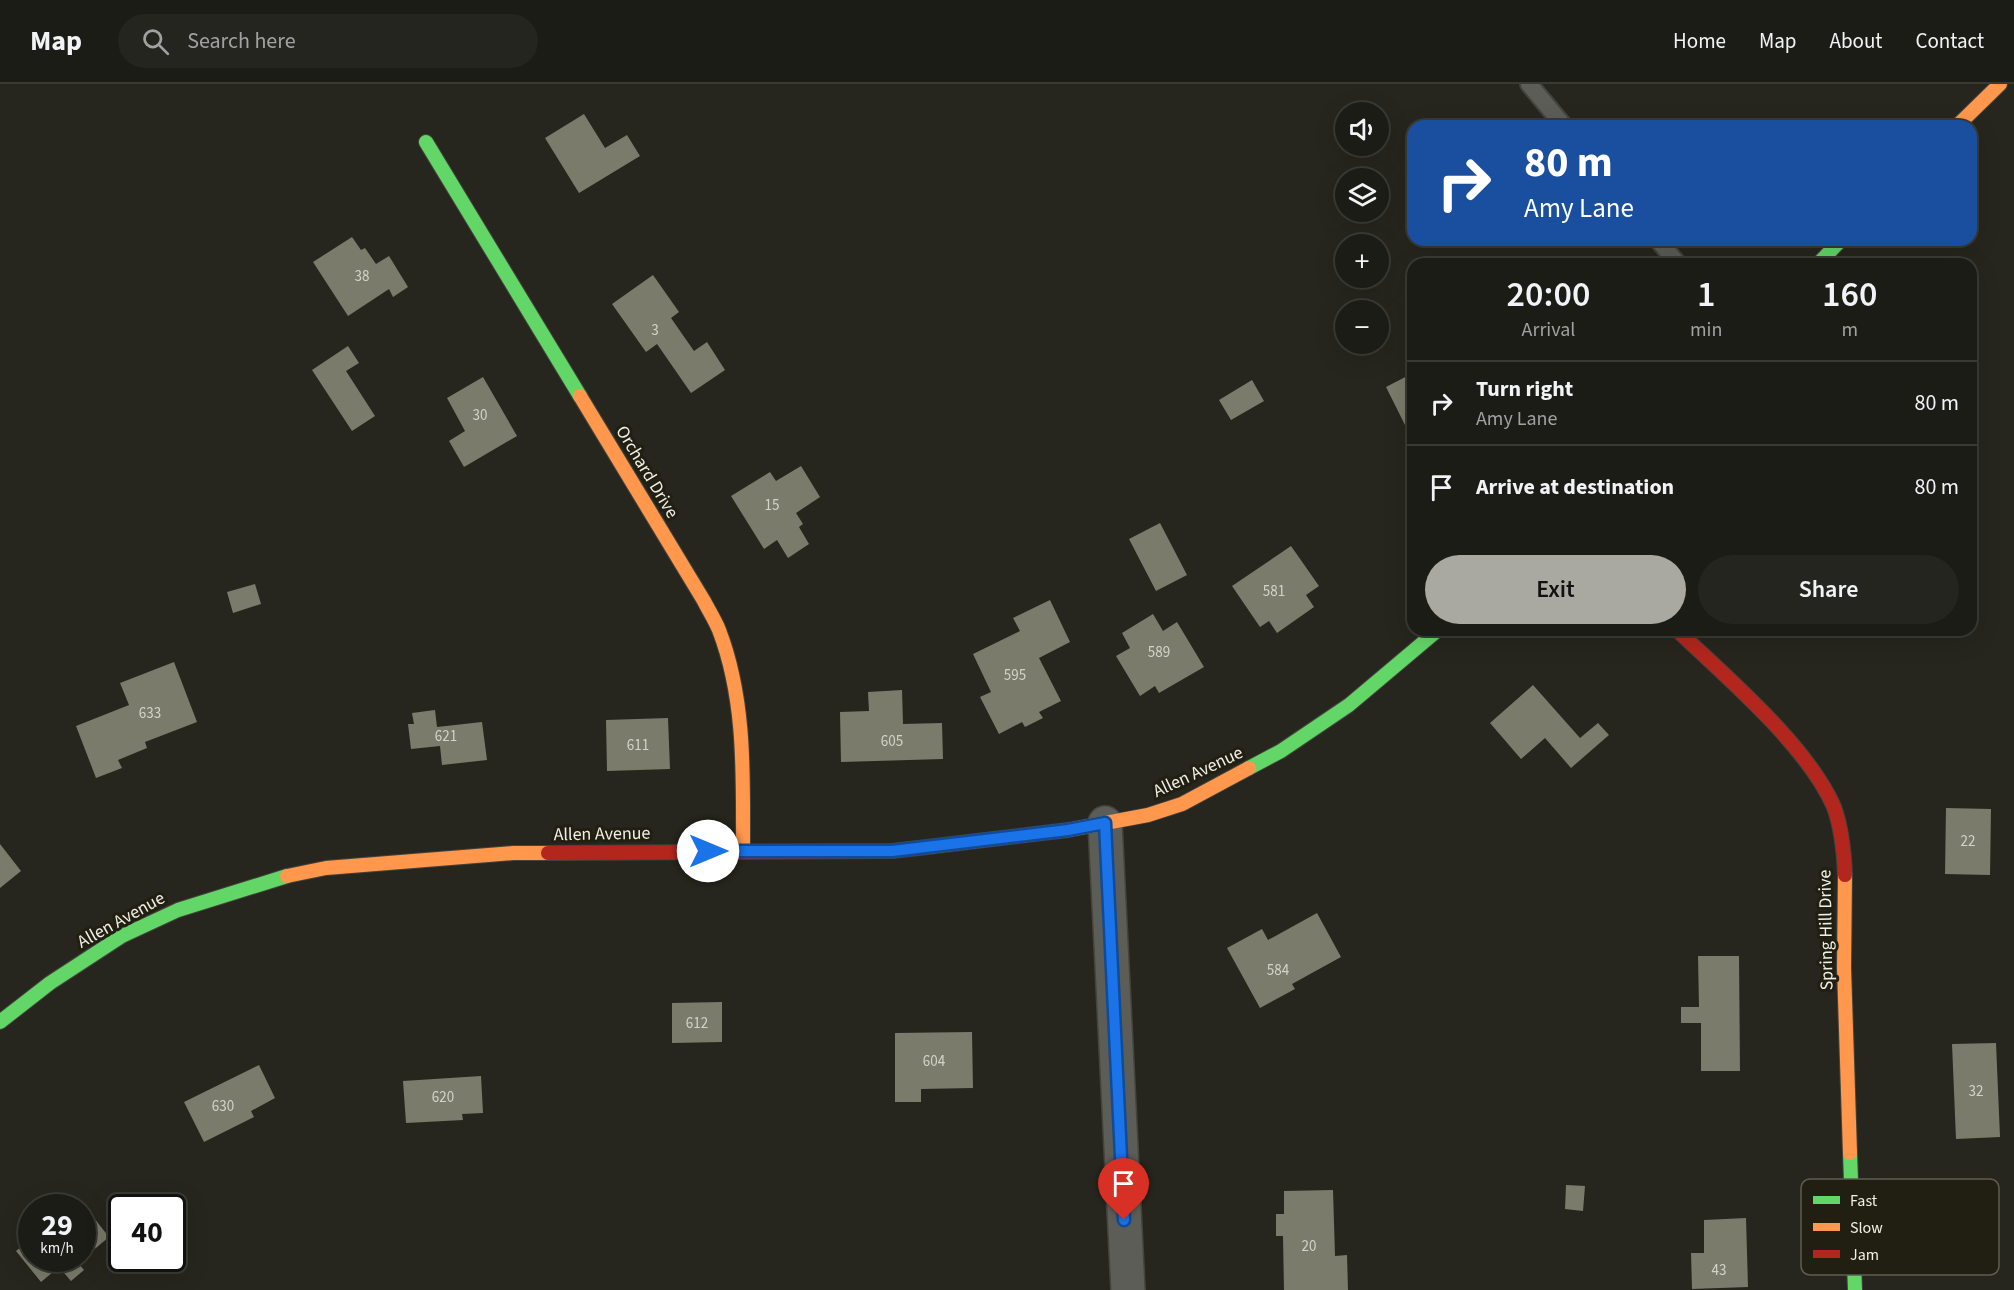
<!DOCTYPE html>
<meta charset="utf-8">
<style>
:root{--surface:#1c1c16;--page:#25251f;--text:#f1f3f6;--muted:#a0a1a1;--line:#3a3a35;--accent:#a9a9a1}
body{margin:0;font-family:"Source Sans 3",sans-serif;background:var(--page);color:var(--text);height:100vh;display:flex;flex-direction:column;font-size:22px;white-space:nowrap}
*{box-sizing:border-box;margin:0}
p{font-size:20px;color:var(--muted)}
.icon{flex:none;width:33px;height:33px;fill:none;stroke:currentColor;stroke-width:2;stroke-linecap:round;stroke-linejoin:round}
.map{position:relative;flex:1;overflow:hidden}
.details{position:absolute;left:1407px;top:174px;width:570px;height:378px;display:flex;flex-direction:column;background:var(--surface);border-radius:18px;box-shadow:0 6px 24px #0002,0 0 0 2px var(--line)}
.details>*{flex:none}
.top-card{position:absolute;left:1407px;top:36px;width:570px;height:126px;border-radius:18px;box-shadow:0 6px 24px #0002,0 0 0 2px var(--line);background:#1a4fa0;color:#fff;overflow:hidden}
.controls{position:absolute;left:1335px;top:18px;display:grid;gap:12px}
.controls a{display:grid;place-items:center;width:54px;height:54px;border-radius:50%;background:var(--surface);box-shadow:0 6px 24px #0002,0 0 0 2px var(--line);font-size:30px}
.speed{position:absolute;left:18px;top:1110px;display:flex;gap:12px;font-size:30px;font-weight:700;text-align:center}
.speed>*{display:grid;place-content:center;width:78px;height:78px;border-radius:50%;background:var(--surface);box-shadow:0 6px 24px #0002,0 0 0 2px var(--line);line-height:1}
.speed small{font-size:15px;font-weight:400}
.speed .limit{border:3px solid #111;border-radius:9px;background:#fff;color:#111}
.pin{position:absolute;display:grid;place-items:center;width:51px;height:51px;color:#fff;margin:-62px -26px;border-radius:50% 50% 50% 0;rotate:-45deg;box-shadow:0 0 6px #0007}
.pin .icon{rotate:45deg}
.me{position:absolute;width:66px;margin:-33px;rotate:90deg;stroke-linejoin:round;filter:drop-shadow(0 0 4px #0008)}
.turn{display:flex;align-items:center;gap:21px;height:126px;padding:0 18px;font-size:27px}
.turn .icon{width:78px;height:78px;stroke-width:2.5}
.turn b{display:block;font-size:42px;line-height:51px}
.eta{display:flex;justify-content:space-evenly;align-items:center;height:102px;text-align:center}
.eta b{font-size:36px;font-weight:600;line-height:42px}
.primary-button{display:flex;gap:12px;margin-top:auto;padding:12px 18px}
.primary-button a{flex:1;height:69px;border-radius:36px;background:var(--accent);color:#111;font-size:24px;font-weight:600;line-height:69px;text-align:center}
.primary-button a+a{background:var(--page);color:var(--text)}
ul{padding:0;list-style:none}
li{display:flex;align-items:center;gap:18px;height:84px;padding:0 18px;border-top:2px solid var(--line)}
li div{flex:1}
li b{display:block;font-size:22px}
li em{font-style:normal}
header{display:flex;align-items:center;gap:36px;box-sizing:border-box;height:84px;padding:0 30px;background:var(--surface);border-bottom:2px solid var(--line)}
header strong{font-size:28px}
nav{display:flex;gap:33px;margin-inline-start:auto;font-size:21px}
.search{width:420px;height:54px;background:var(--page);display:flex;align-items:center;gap:15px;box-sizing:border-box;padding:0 21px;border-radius:33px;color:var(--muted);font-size:22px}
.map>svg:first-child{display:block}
</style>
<header>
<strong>Map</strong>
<div class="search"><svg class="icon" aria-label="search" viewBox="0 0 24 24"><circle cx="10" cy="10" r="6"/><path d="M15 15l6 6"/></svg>Search here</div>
<nav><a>Home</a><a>Map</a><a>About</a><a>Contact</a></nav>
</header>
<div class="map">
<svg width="2014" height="1206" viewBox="0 0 2014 1206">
<rect width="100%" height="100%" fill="#26261e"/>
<!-- building -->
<path fill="#7b7b6b" d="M 584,30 L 605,64 L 627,51 L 640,72 L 579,109 L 545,54 Z
M 352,153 L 361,166 L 365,164 L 376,180 L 389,172 L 408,203 L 393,213 L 389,205 L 348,232 L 313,178 Z
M 653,191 L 679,228 L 671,234 L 694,267 L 707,258 L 725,286 L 691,309 L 657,260 L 646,268 L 612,220 Z
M 348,262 L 359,279 L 346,287 L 375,332 L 352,347 L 312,286 Z
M 1413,273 L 1413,345 L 1408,347 L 1386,303 L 1413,289 L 1406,277 Z
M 483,293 L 517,352 L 464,383 L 449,357 L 465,347 L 447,314 Z
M 1252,296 L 1264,317 L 1231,336 L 1219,316 Z
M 801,382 L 820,413 L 796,429 L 803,440 L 799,443 L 809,460 L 788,474 L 777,456 L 764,465 L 731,412 L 770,388 L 776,397 Z
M 1160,439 L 1187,491 L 1156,507 L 1129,455 Z
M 1291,462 L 1319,502 L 1306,511 L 1314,523 L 1277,549 L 1269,537 L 1260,543 L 1232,502 Z
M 255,500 L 261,520 L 233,529 L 227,508 Z
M 1050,516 L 1070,558 L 1039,574 L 1061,617 L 1039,628 L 1043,634 L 1025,643 L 1022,638 L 999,650 L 980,613 L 991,608 L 973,570 L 1020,547 L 1013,534 Z
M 1153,530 L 1163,547 L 1177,538 L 1204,583 L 1159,609 L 1155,602 L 1140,612 L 1116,572 L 1130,564 L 1122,549 Z
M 174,578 L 197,638 L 145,658 L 147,664 L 118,676 L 122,684 L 96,694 L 76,642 L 129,621 L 120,599 Z
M 1533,601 L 1580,654 L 1598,639 L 1609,651 L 1571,684 L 1545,654 L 1521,675 L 1490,639 Z
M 902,606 L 903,640 L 942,639 L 943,675 L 841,678 L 840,628 L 869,627 L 868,608 Z
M 435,626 L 437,643 L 482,638 L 487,676 L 442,681 L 440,662 L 411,665 L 408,640 L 414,640 L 412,629 Z
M 668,634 L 670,685 L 607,687 L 606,636 Z
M 1946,724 L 1991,725 L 1990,791 L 1945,790 Z
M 0,760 L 21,787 L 0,804 Z
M 1317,829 L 1341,873 L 1292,900 L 1295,905 L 1260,924 L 1227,864 L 1262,845 L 1268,856 Z
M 1698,872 L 1739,872 L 1740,987 L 1701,987 L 1701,939 L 1681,939 L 1681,923 L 1699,923 Z
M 722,918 L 722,958 L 672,959 L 672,919 Z
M 972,948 L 973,1004 L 921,1005 L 921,1018 L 895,1018 L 895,949 Z
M 1996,959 L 2000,1053 L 1956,1055 L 1952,960 Z
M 259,981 L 275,1014 L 251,1027 L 254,1033 L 204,1058 L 184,1018 Z
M 481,992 L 483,1029 L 462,1030 L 463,1036 L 406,1039 L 403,997 Z
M 1566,1101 L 1585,1102 L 1583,1127 L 1565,1125 Z
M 1333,1106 L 1335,1172 L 1347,1171 L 1348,1206 L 1284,1206 L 1283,1152 L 1276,1152 L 1276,1130 L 1284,1130 L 1284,1107 Z
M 79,1115 L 109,1153 L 78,1179 L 84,1186 L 71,1197 L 59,1183 L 41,1198 L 16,1167 L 32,1154 L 32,1174 L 82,1174 L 82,1124 L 69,1124 Z
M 1746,1134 L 1748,1203 L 1692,1205 L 1691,1169 L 1704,1169 L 1704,1136 Z"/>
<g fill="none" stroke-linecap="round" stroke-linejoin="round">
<!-- lane casing -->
<g stroke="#44443d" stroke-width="20">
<path id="lane" d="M 1529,0 L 1564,42
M 1658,156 L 1678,180"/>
</g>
<!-- street casing -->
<g stroke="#44443d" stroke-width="36">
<path id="street" d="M 1105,739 L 1128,1206"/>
</g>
<!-- fast casing -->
<g stroke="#44443d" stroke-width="16">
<path id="fast" d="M 426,58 L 580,312
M 1818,180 L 1841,156
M 1249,684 L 1281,667 L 1349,621 L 1438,546
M 0,938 L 50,899 L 122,852 L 178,826 L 287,792
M 1850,1069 L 1855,1206"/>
</g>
<!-- slow casing -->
<g stroke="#44443d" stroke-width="16">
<path id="slow" d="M 1957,42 L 2000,0
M 580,312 L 704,517 C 709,527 715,536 719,546 C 746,616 743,693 743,767
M 927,763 L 1068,746 L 1148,731 L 1182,720 L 1249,684
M 1845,791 L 1844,884 L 1850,1069
M 287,792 L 326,784 L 513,769 L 548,769"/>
</g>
<!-- jam casing -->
<g stroke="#44443d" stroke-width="16">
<path id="jam" d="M 1677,546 C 1726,593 1807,661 1834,723 C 1842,745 1844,768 1845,791
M 548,769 L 892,767 L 927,763"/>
</g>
<!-- lane -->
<use href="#lane" stroke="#5d5d57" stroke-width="16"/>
<!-- street -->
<use href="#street" stroke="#5d5d57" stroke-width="33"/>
<!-- fast -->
<use href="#fast" stroke="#63d668" stroke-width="14"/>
<!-- slow -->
<use href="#slow" stroke="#ff974d" stroke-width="14"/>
<!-- jam -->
<use href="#jam" stroke="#b3261e" stroke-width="14"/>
</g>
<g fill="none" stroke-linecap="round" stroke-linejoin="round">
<!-- route casing -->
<g stroke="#114b97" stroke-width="15">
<path id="route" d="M 708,767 L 892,767 L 1068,746 L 1105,739 L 1124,1136"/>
</g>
<!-- route -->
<use href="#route" stroke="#1a73e8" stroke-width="10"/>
</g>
<g text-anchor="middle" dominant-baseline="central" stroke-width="6" stroke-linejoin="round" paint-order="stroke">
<!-- number labels -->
<g font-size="15" fill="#d3d3c8">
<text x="362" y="192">38</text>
<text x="655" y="246">3</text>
<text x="480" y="331">30</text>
<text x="772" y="421">15</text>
<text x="1274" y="507">581</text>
<text x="1159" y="568">589</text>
<text x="1015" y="591">595</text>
<text x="150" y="629">633</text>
<text x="446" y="652">621</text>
<text x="892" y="657">605</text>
<text x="638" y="661">611</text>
<text x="1968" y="757">22</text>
<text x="1278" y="886">584</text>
<text x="697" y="939">612</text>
<text x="934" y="977">604</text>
<text x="1976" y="1007">32</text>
<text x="443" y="1013">620</text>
<text x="223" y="1022">630</text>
<text x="1309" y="1162">20</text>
<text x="1719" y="1186">43</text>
</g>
<!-- street labels -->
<g font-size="18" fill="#f0f0e7" stroke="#201f11">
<text transform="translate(647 388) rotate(59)">Orchard Drive</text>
<text transform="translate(1198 688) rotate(-25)">Allen Avenue</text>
<text transform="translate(602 750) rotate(-1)">Allen Avenue</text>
<text transform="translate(121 836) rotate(-29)">Allen Avenue</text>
<text transform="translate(1826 846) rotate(-91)">Spring Hill Drive</text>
</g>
</g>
<!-- legend -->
<rect x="1801" y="1095" width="198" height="96" rx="9" fill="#201f11" stroke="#5e5e51" stroke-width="1.5"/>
<rect x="1813" y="1112" width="27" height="8" fill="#63d668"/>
<rect x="1813" y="1139" width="27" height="8" fill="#ff974d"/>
<rect x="1813" y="1166" width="27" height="8" fill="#b3261e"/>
<g font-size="16" fill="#f0f0e7">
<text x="1850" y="1122">Fast</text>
<text x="1850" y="1149">Slow</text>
<text x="1850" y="1176">Jam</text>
</g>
</svg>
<div class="controls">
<a><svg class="icon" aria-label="sound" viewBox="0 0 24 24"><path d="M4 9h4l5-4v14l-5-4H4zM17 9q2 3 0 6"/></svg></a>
<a><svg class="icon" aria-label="layers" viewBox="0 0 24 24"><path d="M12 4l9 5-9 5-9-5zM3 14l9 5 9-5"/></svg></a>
<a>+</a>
<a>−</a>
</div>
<div class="speed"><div>29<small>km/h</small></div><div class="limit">40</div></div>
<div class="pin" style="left:1124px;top:1136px;background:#d93025"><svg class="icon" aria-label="arrive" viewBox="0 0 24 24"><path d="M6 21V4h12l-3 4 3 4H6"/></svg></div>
<svg class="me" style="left:708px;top:767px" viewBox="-20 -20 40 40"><circle r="19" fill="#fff"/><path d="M0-13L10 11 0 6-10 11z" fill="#1a73e8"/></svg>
<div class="top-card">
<div class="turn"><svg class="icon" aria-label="right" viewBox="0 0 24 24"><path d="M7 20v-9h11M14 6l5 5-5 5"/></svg><div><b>80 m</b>Amy Lane</div></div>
</div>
<section class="details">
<div class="eta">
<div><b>20:00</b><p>Arrival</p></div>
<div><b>1</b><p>min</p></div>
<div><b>160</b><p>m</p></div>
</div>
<ul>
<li><svg class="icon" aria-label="right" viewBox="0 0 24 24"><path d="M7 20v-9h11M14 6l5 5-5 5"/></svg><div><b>Turn right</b><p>Amy Lane</p></div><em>80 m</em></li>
<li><svg class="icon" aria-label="arrive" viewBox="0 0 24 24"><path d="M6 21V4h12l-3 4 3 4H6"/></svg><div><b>Arrive at destination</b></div><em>80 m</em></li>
</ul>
<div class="primary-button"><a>Exit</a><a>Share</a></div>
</section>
</div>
